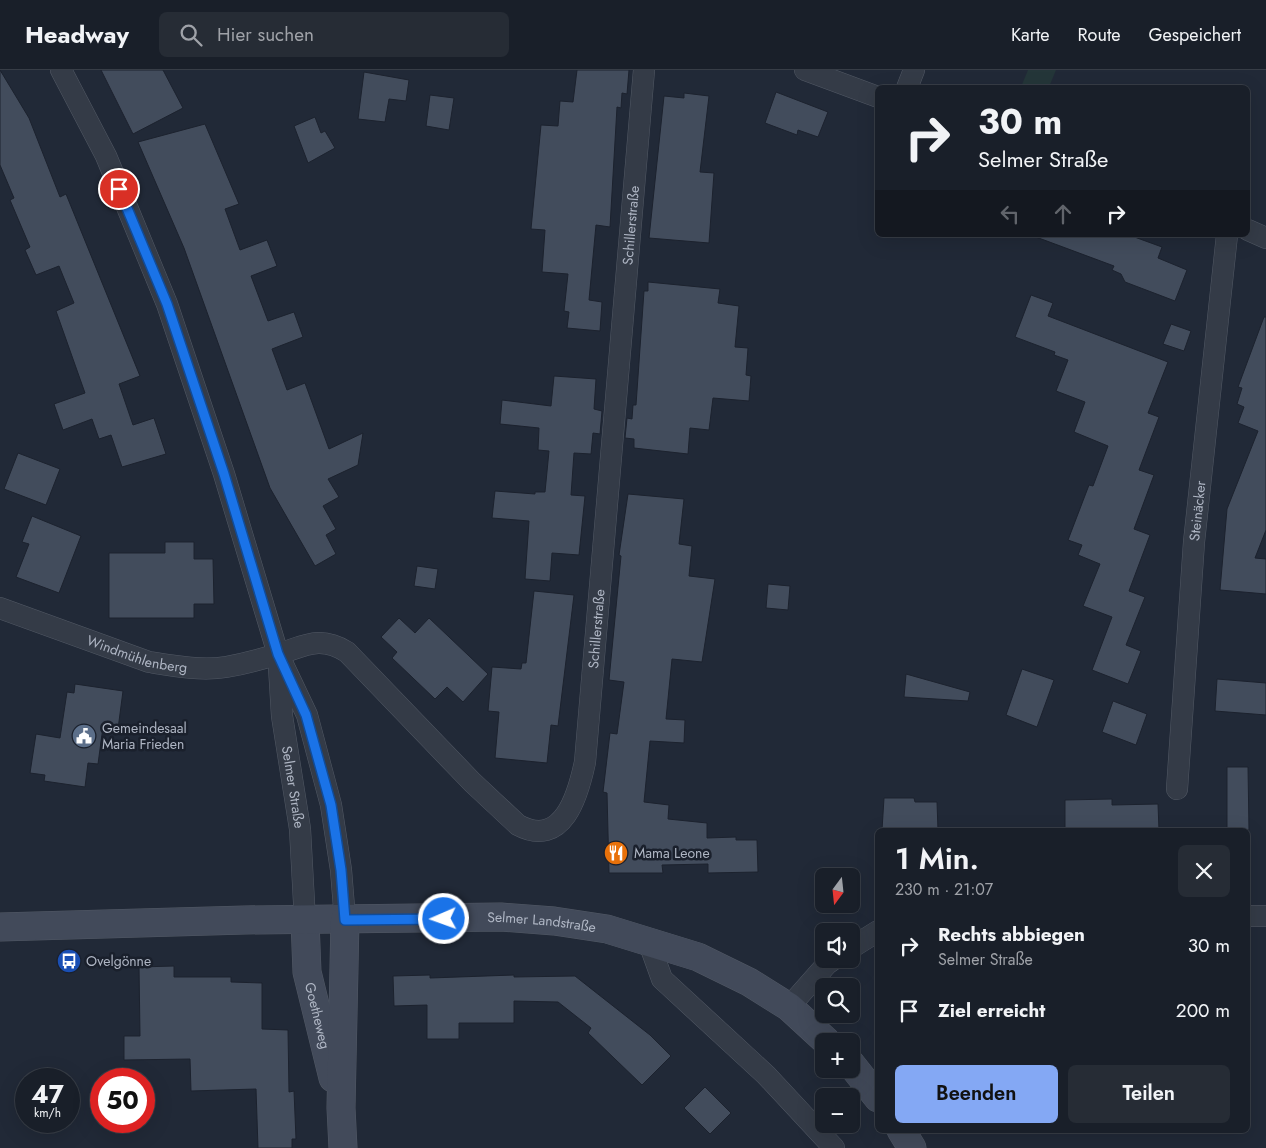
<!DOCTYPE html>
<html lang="de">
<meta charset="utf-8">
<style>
:root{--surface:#191f29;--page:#262c35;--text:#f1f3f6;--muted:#9fa2a8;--line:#373d46;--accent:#84a8f4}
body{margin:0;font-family:Jost,sans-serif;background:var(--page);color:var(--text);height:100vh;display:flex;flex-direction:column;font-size:19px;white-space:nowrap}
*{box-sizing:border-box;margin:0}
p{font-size:16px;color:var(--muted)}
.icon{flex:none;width:28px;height:28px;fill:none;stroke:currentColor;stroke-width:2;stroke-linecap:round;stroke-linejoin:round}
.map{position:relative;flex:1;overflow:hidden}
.drawer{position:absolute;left:875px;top:758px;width:375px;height:305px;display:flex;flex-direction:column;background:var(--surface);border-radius:8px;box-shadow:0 5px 20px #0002,0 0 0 1px var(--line)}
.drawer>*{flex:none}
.hud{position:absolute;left:875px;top:15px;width:375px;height:152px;border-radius:8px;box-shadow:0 5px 20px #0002,0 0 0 1px var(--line);background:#191f29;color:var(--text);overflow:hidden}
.needle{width:32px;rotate:195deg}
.controls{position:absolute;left:815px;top:798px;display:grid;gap:10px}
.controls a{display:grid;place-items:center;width:45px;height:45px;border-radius:8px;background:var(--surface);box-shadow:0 5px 20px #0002,0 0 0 1px var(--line);font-size:25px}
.speed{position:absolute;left:15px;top:998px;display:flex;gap:10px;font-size:25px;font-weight:700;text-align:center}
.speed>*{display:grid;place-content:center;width:65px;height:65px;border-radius:50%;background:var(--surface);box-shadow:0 5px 20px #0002,0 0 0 1px var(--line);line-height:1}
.speed small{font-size:12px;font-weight:400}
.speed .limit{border:8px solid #d22;background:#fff;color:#111}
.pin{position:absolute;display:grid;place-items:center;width:42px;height:42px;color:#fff;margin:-21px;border:2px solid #fff;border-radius:50%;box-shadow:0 1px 5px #0007}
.me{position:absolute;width:55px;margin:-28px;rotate:268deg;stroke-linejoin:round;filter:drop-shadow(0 0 4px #0008)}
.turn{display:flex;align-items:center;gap:18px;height:105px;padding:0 20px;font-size:22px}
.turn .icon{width:65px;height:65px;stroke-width:2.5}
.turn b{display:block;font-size:35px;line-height:42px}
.lanes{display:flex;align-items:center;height:48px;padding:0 20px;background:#0003;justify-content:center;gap:25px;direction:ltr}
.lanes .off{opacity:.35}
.round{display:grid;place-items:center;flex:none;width:52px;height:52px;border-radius:8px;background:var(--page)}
.head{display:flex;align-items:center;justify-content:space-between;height:85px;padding:0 20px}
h1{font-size:30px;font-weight:600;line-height:38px}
.action{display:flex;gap:10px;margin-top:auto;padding:10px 20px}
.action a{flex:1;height:58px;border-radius:8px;background:var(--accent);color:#111;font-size:20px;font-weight:600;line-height:58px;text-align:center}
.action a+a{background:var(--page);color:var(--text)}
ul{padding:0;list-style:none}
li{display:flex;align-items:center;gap:15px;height:65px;padding:0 20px}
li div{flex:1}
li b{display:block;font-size:19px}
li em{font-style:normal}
header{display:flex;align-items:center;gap:30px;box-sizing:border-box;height:70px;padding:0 25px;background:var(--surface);border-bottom:1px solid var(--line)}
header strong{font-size:24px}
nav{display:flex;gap:28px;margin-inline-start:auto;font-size:18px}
.search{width:350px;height:45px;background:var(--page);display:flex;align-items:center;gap:12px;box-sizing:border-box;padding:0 18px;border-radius:8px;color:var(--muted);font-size:19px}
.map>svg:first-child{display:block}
</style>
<header>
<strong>Headway</strong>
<div class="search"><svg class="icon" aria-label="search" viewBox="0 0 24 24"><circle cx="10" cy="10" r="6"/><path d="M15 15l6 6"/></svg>Hier suchen</div>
<nav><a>Karte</a><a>Route</a><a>Gespeichert</a></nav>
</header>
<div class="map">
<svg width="1266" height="1078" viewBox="0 0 1266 1078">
<rect width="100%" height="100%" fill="#212937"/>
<!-- green -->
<path fill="#243639" d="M 1028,0 L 1056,0 L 1049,17 L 1021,17 Z"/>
<!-- building -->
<path fill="#424c5c" stroke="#1c222e" d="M 0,0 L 29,48 L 60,127 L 66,124 L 140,306 L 119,314 L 133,355 L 154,348 L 166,384 L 122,397 L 111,365 L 99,369 L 92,349 L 63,360 L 54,334 L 85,323 L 56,241 L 74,233 L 59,196 L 36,205 L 25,180 L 30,177 L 10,130 L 14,128 L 0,95 Z
M 101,0 L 163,0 L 183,38 L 133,64 Z
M 577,0 L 629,0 L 627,24 L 622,23 L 621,38 L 617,37 L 610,157 L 596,155 L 589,230 L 602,232 L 600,261 L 567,258 L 569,242 L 564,241 L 568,204 L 542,202 L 545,160 L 531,159 L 541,55 L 558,56 L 560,31 L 573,32 Z
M 364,2 L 409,10 L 406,31 L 389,29 L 385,52 L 358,49 Z
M 776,22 L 828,42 L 818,67 L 798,60 L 797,65 L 765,53 Z
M 684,23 L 709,26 L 700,102 L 714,103 L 709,173 L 649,168 L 664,26 L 684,28 Z
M 430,25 L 454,28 L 449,60 L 426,56 Z
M 315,47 L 321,63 L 325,61 L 335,78 L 308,93 L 294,56 Z
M 205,54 L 239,134 L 225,139 L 240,180 L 267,170 L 277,196 L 251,206 L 268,251 L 294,242 L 303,267 L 272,279 L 287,320 L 305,313 L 329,379 L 363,363 L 358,395 L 328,409 L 339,427 L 323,436 L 336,459 L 326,465 L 336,484 L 315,496 L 270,418 L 184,178 L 138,72 Z
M 1036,165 L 1129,165 L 1162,177 L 1158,188 L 1187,200 L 1175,231 L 1125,212 L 1121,204 L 1112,200 L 1114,196 L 1036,167 Z
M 648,212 L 720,219 L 718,233 L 739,236 L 735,277 L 748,278 L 746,305 L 751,306 L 749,331 L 713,328 L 709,360 L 690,358 L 688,384 L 634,378 L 634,369 L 625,368 L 627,348 L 632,349 L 633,335 L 636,335 L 644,221 L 648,221 Z
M 1031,225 L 1053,233 L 1048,246 L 1168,292 L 1148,343 L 1159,347 L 1139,400 L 1154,405 L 1134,459 L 1150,465 L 1129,521 L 1145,527 L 1126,575 L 1141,581 L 1128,614 L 1092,600 L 1112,547 L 1083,536 L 1100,494 L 1078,485 L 1082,475 L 1068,470 L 1089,415 L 1093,416 L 1108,376 L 1074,362 L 1085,332 L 1056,321 L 1068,290 L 1054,285 L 1055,282 L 1015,267 Z
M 1264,247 L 1266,247 L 1266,460 L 1255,488 L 1266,489 L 1266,524 L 1220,520 L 1227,439 L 1258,361 L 1238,353 L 1244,337 L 1237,334 L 1242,318 L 1238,317 Z
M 1171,254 L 1191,261 L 1184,281 L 1163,274 Z
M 554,306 L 596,309 L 594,339 L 602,341 L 600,364 L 593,363 L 591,384 L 574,383 L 571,425 L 585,426 L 579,485 L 552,483 L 550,511 L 525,509 L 529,451 L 492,448 L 495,421 L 535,424 L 535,422 L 545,422 L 549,381 L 538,380 L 539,358 L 500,354 L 502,330 L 551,336 Z
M 18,383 L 60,399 L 46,435 L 4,419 Z
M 628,424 L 684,429 L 679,474 L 692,476 L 689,506 L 715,509 L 702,592 L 672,589 L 666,649 L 685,650 L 684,673 L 650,671 L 644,732 L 669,735 L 668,749 L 707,753 L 707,768 L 736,767 L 736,770 L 757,770 L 758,802 L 708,803 L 708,794 L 662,795 L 663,803 L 609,803 L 607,723 L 603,722 L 610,663 L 617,664 L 624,612 L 609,610 L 621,486 L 619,485 Z
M 32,446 L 81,466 L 59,523 L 16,507 L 29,474 L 22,472 Z
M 165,472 L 194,472 L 194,489 L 213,489 L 214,534 L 194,534 L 194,548 L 109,548 L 109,483 L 165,483 Z
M 417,496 L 438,499 L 435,519 L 414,516 Z
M 768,514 L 790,516 L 788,540 L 766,538 Z
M 534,521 L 574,525 L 558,656 L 551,655 L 547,693 L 495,688 L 499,642 L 488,641 L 492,597 L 521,599 L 522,593 L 526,593 Z
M 399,548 L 415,563 L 429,548 L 488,604 L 463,632 L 447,617 L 435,629 L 392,588 L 397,582 L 381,567 Z
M 1022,599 L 1054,610 L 1037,657 L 1006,645 Z
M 906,604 L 970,622 L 968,631 L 904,627 Z
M 1217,609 L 1266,613 L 1266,645 L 1215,641 Z
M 75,614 L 123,621 L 118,659 L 103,657 L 98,694 L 88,693 L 85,717 L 44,711 L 45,705 L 30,703 L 36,664 L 60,668 L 67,622 L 74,623 Z
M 1113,631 L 1147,644 L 1136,675 L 1102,662 Z
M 1227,697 L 1248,697 L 1249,760 L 1227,760 Z
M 884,728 L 914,728 L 915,732 L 937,732 L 938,760 L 882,760 Z
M 1112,729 L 1112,735 L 1158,734 L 1159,760 L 1065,760 L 1065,730 Z
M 174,896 L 174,907 L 231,907 L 231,912 L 262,913 L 262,959 L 288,960 L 289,1022 L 294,1021 L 296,1069 L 292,1069 L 292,1078 L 258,1078 L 256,1019 L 191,1021 L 190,989 L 124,990 L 124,966 L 140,966 L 139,897 Z
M 430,905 L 430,908 L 514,905 L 514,907 L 575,906 L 650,965 L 671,986 L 642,1015 L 588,963 L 591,958 L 558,932 L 514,931 L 514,953 L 459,953 L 459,969 L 427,969 L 427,935 L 394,936 L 393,906 Z
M 705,1017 L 731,1043 L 710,1064 L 684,1038 Z"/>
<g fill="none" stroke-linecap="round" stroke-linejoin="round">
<!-- street casing -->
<g stroke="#525965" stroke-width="22">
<g id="street">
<path d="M 61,0 L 106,86 L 167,234 L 224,404 L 278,584 L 307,645 L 331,735 L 341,800 L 345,850"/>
<path d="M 805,0 L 878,27"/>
<path d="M 907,18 L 914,0"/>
<path d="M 1248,160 L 1266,168"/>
<path id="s1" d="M 0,538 L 149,592 C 174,596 201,601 226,597 C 243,594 262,589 278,584 C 305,576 320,565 347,582 L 472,712 L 518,755 C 563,779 578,725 585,692 L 644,0"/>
<path id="s2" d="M 279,597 L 282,646 L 300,759 L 305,851"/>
<path id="s3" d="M 1177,719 L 1194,472 L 1227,165"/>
<path d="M 1248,846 L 1266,846"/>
<path d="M 648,870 L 662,909 L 766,1005 L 834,1078"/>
<path d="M 851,878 L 878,861"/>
<path d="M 789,937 L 827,894 L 834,889"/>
</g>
</g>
<!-- secondary casing -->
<g stroke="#525965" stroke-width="29">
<g id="secondary">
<path id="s4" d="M 305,851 L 307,902 L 333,1008"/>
<path id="s5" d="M 0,857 L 245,850 L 501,847 L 554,851 L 607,859 L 698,887 L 749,912 L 789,937 L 826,971"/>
<path d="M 851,994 L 878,1028"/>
<path d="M 901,1060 L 912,1078"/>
<path d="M 343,1078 L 341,1038 L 345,850"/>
</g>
</g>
<!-- street -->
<use href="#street" stroke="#343b47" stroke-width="21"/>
<!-- secondary -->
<use href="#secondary" stroke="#424a5a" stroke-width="28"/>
</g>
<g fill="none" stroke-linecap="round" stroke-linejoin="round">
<!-- route casing -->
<g stroke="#114b97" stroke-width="12">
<path id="route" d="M 119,119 L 167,234 L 224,404 L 278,584 L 306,645 L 331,735 L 341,800 L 345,850 L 444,849"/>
</g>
<!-- route -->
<use href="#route" stroke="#1a73e8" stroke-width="9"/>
</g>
<!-- icons -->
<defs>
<g id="civic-disc" transform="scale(1.25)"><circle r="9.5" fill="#5c6f8a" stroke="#1a202c"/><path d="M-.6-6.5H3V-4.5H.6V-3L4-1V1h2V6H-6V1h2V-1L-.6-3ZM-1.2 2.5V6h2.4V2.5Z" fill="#fff"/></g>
<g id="restaurant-disc" transform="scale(1.25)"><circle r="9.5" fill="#e8710a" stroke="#1a202c"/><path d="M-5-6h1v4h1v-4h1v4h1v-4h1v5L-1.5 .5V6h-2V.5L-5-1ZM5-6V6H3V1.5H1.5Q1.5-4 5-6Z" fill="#fff"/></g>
<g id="bus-disc" transform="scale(1.25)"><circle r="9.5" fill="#1a4fb4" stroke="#1a202c"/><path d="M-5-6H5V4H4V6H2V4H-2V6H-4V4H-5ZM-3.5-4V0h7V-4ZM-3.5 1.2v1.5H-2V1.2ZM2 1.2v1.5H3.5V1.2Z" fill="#fff"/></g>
</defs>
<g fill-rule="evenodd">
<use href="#civic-disc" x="84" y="666"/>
<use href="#restaurant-disc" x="616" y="783"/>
<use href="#bus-disc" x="69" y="891"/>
</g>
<g text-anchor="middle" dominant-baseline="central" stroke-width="5" stroke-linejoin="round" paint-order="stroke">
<!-- street labels -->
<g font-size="14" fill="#afb6c4" stroke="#1a202c">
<text stroke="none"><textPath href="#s1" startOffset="1255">Schillerstraße</textPath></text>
<text stroke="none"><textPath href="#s3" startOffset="279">Steinäcker</textPath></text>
<text stroke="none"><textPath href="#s1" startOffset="850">Schillerstraße</textPath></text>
<text stroke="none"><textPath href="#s1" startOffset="145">Windmühlenberg</textPath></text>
<text stroke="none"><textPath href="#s2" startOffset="121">Selmer Straße</textPath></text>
<text stroke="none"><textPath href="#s5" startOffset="542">Selmer Landstraße</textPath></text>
<text stroke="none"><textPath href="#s4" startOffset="96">Goetheweg</textPath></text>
</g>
<!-- poi labels -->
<g font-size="14" fill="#afb6c4" stroke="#1a202c" text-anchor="start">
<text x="102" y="658">Gemeindesaal<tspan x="102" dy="16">Maria Frieden</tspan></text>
<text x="634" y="783">Mama Leone</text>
<text x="86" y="891">Ovelgönne</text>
</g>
</g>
</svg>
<div class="controls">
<a><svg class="needle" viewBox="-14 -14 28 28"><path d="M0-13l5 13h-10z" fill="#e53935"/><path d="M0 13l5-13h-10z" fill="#9fa2a8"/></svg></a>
<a><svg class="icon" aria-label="sound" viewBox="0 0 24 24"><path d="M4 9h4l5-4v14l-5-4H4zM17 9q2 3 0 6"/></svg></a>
<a><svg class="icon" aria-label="search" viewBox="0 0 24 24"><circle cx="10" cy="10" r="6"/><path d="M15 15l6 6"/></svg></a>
<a>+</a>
<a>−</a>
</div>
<div class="speed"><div>47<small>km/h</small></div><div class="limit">50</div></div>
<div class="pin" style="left:119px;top:119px;background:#d93025"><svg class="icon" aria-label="arrive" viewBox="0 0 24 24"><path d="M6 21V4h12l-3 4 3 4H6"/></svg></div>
<svg class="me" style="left:444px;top:849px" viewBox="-20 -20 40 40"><circle r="17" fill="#1a73e8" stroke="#fff" stroke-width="3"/><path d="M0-11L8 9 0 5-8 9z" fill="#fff"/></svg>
<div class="hud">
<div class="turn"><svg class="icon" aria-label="right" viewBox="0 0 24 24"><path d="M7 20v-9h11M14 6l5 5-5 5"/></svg><div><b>30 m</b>Selmer Straße</div></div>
<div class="lanes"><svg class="icon off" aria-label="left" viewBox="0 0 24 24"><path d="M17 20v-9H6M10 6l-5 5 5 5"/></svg><svg class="icon off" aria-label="ahead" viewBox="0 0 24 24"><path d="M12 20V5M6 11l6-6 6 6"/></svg><svg class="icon" aria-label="right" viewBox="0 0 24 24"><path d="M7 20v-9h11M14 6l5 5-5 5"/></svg></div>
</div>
<section class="drawer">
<div class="head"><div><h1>1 Min.</h1><p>230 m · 21:07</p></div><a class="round"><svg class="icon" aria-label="close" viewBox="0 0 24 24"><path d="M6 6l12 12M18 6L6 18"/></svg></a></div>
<ul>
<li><svg class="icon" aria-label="right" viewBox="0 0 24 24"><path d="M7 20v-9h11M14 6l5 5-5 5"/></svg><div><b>Rechts abbiegen</b><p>Selmer Straße</p></div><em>30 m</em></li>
<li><svg class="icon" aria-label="arrive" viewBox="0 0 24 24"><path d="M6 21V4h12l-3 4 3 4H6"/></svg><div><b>Ziel erreicht</b></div><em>200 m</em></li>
</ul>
<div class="action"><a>Beenden</a><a>Teilen</a></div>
</section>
</div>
